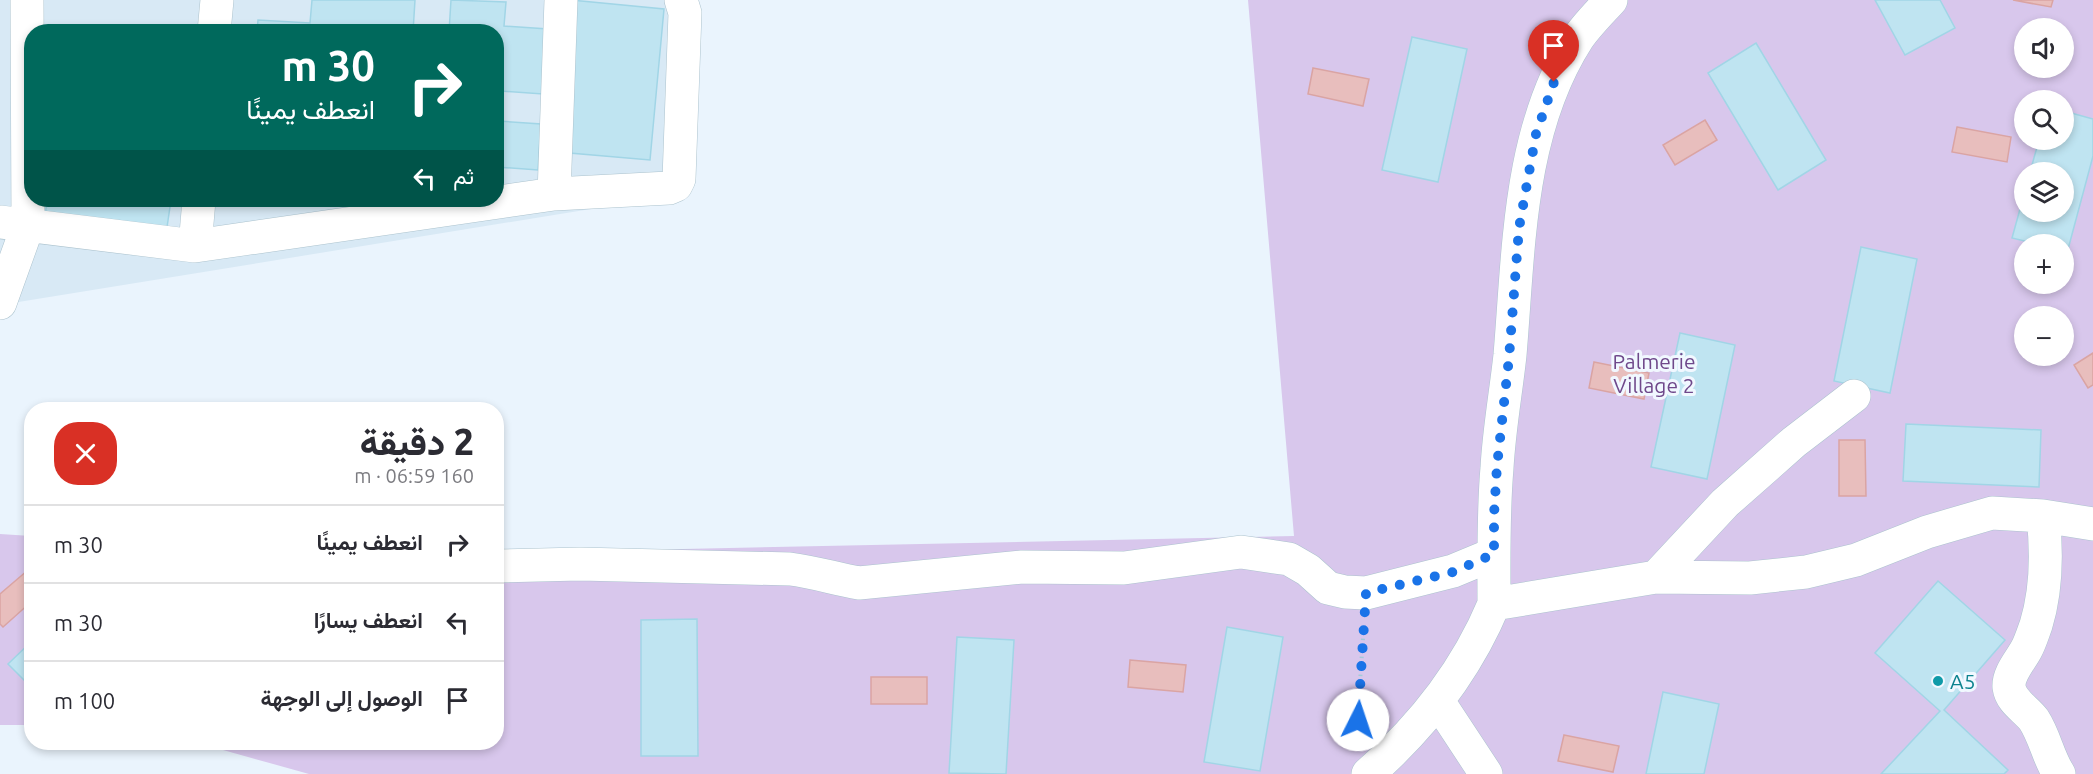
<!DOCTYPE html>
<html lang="ar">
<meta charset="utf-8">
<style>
:root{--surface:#fff;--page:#f2f2f3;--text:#2b2b33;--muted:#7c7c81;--line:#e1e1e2}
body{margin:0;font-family:Ubuntu,Vazirmatn,sans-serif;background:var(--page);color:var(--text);direction:rtl;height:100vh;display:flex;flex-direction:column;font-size:22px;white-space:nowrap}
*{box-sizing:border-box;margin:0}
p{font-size:20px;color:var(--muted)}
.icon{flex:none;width:33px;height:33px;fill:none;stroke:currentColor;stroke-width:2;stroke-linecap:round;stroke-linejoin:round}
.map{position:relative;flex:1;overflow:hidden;direction:ltr}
.details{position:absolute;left:24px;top:402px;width:480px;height:348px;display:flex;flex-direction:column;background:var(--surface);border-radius:24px;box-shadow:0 3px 9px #0003;direction:rtl}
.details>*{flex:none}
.top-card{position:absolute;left:24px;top:24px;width:480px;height:183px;border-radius:24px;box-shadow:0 3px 9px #0003;direction:rtl;background:#00695c;color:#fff;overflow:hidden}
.buttons{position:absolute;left:2014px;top:18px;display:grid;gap:12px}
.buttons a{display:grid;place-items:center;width:60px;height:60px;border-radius:50%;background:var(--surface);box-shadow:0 3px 9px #0003;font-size:30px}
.pin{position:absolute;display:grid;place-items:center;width:51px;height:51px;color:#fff;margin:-62px -26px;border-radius:50% 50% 50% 0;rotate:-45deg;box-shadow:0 0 6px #0007}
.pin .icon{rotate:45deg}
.me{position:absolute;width:66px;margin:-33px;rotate:4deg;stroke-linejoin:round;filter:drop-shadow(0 0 4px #0008)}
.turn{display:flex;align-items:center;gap:21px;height:126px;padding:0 30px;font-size:27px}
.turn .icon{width:78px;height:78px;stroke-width:2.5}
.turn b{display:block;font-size:42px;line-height:51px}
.then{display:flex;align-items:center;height:57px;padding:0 30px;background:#0003;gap:12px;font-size:22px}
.round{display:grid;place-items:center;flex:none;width:63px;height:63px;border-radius:24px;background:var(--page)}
.headline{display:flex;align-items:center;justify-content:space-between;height:102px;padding:0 30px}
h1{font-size:36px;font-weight:800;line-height:45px}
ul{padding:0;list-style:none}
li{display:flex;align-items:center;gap:18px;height:78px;padding:0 30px;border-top:2px solid var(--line)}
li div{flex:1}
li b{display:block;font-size:22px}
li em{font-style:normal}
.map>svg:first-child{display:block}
</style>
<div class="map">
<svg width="2093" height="774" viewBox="0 0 2093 774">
<rect width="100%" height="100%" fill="#eaf4fd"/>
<!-- residential -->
<path fill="#d8e9f5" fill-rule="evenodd" d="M 0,0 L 697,0 L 689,193 L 0,305 ZM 32,32 L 496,32 L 496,200 L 32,200 Z"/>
<!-- green -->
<path fill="#d8c7ec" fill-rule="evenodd" d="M 1248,0 L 2093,0 L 2093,774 L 309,774 L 198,743 L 496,742 L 497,553 L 1294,536 ZM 2025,28 L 2064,28 L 2064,68 L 2025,68 ZM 2025,100 L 2064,100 L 2064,140 L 2025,140 ZM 2025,172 L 2064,172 L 2064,212 L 2025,212 ZM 2025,244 L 2064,244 L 2064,284 L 2025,284 ZM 2025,316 L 2064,316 L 2064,356 L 2025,356 Z
M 0,534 L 31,536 L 31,725 L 0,725 Z"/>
<!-- water -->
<path fill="#e8bebd" stroke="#daa4a3" stroke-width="1.5" d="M 2013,0 L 2053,0 L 2051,7 Z
M 1313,68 L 1369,79 L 1363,106 L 1308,94 Z
M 1705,120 L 1717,140 L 1675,165 L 1663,145 Z
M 1957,127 L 2011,137 L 2007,162 L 1952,152 Z
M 2093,353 L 2093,385 L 2088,388 L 2074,365 Z
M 1594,362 L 1649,373 L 1644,399 L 1589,388 Z
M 1839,440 L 1865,440 L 1866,496 L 1839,496 Z
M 28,570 L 31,574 L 31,602 L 3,627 L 0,624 L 0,594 Z
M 1130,660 L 1186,665 L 1183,692 L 1128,687 Z
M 871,677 L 927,677 L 927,704 L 871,704 Z
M 1564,735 L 1619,746 L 1613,772 L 1558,761 Z"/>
<!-- building -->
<path fill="#bfe4f1" stroke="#a1d5e6" stroke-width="1.5" d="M 312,0 L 415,0 L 413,32 L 257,32 L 258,20 L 310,23 Z
M 451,0 L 506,2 L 504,26 L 548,29 L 543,94 L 501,91 L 499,121 L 541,124 L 538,170 L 496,167 L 496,32 L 449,32 Z
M 571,0 L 664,9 L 650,160 L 558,152 Z
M 1875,0 L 1940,0 L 1955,28 L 1905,55 Z
M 1412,37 L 1467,49 L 1438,182 L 1382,170 Z
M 1756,43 L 1826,160 L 1778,190 L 1708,73 Z
M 2064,111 L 2093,119 L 2093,156 L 2067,253 L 2064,252 L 2064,244 L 2037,244 L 2012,238 L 2025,191 L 2025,212 L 2064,212 L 2064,172 L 2030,172 L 2039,140 L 2064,140 Z
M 47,200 L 171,200 L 166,234 L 45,217 Z
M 1861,247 L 1917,259 L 1890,393 L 1834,381 Z
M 1680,333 L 1735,345 L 1707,479 L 1651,467 Z
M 1906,424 L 2041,430 L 2039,487 L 1903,481 Z
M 1938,581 L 2005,640 L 1944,710 L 2008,770 L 2004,774 L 1881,774 L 1940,711 L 1875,653 Z
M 697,619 L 698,756 L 641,756 L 641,620 Z
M 1227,627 L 1283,637 L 1260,771 L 1204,762 Z
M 957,637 L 1014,640 L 1006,774 L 949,773 Z
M 32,641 L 32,688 L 8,664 Z
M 1663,692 L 1719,704 L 1704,774 L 1646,774 Z"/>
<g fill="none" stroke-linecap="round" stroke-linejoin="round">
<!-- minor casing -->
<g stroke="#acc3ce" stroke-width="34">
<path id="minor" d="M 214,32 L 217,0
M 554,194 L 561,0
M 0,222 L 195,246 L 554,194 L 669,188 L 676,185 L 679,179 L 685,13 L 681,0
M 195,246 L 199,200
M 0,303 L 28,225 L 27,0
M 2043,516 C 2047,552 2047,589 2036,625 C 2033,633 2030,643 2026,650 C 2020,661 2008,674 2009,687 C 2011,702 2026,709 2034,720 C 2045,737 2048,757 2059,774
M 496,566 L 580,564 L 790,569 C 814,572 836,579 859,583 L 1022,567 L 1124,568 L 1241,552 L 1289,559 L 1308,570 L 1328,588 L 1345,592 L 1366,593 L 1453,571 L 1494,554
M 1656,577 L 1725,503 L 1794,442 L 1854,396
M 1494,604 C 1494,558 1493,513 1497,468 C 1499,430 1506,392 1510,355 C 1519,249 1518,131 1578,38 C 1587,25 1600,12 1611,0
M 1438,701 L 1486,774
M 1368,774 C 1423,726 1466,671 1494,604 L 1656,577 L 1750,578 L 1806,572 L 1856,560 L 1927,532 L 1992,513 L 2043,516 L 2093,524"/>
</g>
<!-- path -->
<path stroke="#a3cbd9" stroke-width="4" stroke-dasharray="1.5 4.5" stroke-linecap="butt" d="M 1356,742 L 1364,623"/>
<!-- minor -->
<use href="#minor" stroke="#fff" stroke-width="33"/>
</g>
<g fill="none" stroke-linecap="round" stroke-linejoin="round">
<!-- route -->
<path stroke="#1a73e8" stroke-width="10" stroke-dasharray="0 18" d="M 1358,720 L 1366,593 L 1453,572 L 1494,554 L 1494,515 L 1497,466 L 1509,358 L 1519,228 L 1536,134 L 1554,82"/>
</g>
<!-- markers -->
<circle fill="#0f9aa8" stroke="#f1f8ff" stroke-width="2" cx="1938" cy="681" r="6"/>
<g text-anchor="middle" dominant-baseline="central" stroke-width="6" stroke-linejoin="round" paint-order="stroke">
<!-- park labels -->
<g font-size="21" fill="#6f488b" stroke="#f1f8ff">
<text x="1654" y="361">Palmerie<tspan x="1654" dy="24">Village 2</tspan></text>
</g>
<!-- culture labels -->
<g font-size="21" fill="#0d838f" stroke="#f1f8ff" text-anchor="start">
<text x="1950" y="681">A5</text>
</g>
</g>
</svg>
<div class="buttons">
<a><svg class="icon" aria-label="sound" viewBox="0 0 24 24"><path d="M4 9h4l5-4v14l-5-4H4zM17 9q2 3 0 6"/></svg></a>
<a><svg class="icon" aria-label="search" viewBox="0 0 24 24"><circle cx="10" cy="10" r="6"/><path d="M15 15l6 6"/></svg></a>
<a><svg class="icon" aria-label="layers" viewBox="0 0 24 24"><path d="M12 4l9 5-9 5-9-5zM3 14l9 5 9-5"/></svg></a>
<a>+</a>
<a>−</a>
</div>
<div class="pin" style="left:1554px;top:82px;background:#d93025"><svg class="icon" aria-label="arrive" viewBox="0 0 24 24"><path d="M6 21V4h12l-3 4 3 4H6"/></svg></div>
<svg class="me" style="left:1358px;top:720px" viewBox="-20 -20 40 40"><circle r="19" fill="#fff"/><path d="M0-13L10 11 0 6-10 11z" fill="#1a73e8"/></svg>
<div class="top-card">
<div class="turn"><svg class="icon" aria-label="right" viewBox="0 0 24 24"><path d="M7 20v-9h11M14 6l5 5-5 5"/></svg><div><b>30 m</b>انعطف يمينًا</div></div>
<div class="then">ثم<svg class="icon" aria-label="left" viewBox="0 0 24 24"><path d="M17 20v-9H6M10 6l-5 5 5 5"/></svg></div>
</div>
<section class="details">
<div class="headline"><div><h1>2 دقيقة</h1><p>160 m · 06:59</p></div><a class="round" style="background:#d93025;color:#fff"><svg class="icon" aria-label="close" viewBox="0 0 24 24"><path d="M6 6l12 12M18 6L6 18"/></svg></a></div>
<ul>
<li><svg class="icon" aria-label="right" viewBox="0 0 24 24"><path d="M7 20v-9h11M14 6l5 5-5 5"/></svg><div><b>انعطف يمينًا</b></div><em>30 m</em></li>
<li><svg class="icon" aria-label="left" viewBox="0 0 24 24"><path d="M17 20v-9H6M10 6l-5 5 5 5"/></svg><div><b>انعطف يسارًا</b></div><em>30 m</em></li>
<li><svg class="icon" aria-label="arrive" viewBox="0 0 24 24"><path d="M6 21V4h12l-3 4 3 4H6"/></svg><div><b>الوصول إلى الوجهة</b></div><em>100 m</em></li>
</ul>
</section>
</div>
